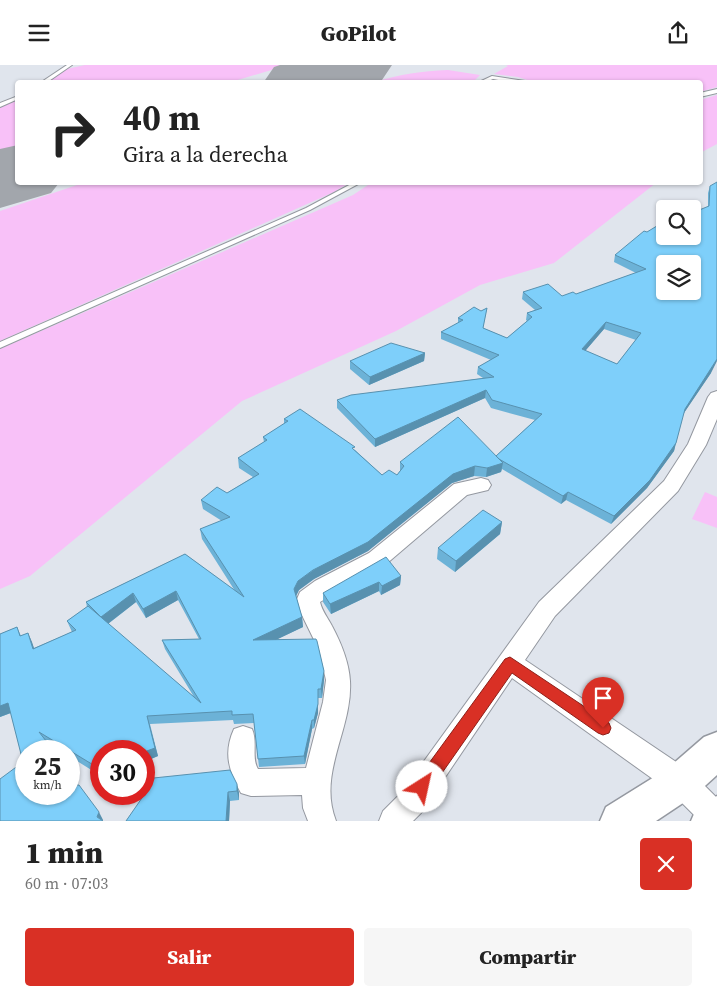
<!DOCTYPE html>
<html lang="es">
<meta charset="utf-8">
<style>
:root{--surface:#fff;--page:#f6f6f6;--text:#222;--muted:#767676;--accent:#d93025}
body{margin:0;font-family:"Source Serif 4",serif;background:var(--page);color:var(--text);height:100vh;display:flex;flex-direction:column;font-size:19px;white-space:nowrap}
*{box-sizing:border-box;margin:0}
p{font-size:16px;color:var(--muted)}
.icon{flex:none;width:28px;height:28px;fill:none;stroke:currentColor;stroke-width:2;stroke-linecap:round;stroke-linejoin:round}
.map{position:relative;height:756px;overflow:hidden}
.drawer{display:flex;flex-direction:column;background:var(--surface);flex:1}
.drawer>*{flex:none}
.hud{position:absolute;left:15px;top:15px;width:688px;height:105px;border-radius:5px;box-shadow:0 1px 4px #0004;background:#fff;color:var(--text);overflow:hidden}
.tools{position:absolute;left:656px;top:135px;display:grid;gap:10px}
.tools a{display:grid;place-items:center;width:45px;height:45px;border-radius:5px;background:var(--surface);box-shadow:0 1px 4px #0004;font-size:25px}
.speed{position:absolute;left:15px;top:675px;display:flex;gap:10px;font-size:25px;font-weight:700;text-align:center}
.speed>*{display:grid;place-content:center;width:65px;height:65px;border-radius:50%;background:var(--surface);box-shadow:0 1px 4px #0004;line-height:1}
.speed small{font-size:12px;font-weight:400}
.speed .limit{border:8px solid #d22;background:#fff;color:#111}
.pin{position:absolute;display:grid;place-items:center;width:42px;height:42px;color:#fff;margin:-51px -21px;border-radius:50% 50% 50% 0;rotate:-45deg;box-shadow:0 0 5px #0007}
.pin .icon{rotate:45deg}
.me{position:absolute;width:55px;margin:-28px;rotate:35deg;stroke-linejoin:round;filter:drop-shadow(0 0 4px #0008)}
.turn{display:flex;align-items:center;gap:18px;height:105px;padding:0 25px;font-size:22px}
.turn .icon{width:65px;height:65px;stroke-width:2.5}
.turn b{display:block;font-size:35px;line-height:42px}
.round{display:grid;place-items:center;flex:none;width:52px;height:52px;border-radius:5px;background:var(--page)}
.headline{display:flex;align-items:center;justify-content:space-between;height:85px;padding:0 25px}
h1{font-size:30px;font-weight:800;line-height:38px}
.action{display:flex;gap:10px;margin-top:auto;padding:10px 25px}
.action a{flex:1;height:58px;border-radius:5px;background:var(--accent);color:#fff;font-size:20px;font-weight:800;line-height:58px;text-align:center}
.action a+a{background:var(--page);color:var(--text)}
header{display:flex;justify-content:space-between;align-items:center;height:65px;padding:0 25px;background:var(--surface);font-size:22px;font-weight:800}
.map>svg:first-child{display:block}
</style>
<header><svg class="icon" aria-label="menu" viewBox="0 0 24 24"><path d="M4 6h16M4 12h16M4 18h16"/></svg>GoPilot<svg class="icon" aria-label="share" viewBox="0 0 24 24"><path d="M12 15V3M7 8l5-5 5 5M5 13v7h14v-7"/></svg></header>
<div class="map">
<svg width="717" height="756" viewBox="0 0 717 756">
<rect width="100%" height="100%" fill="#e0e5ed"/>
<!-- green -->
<path fill="#f8c1f8" d="M 85,0 L 288,0 L 231,17 L 48,17 L 67,4 Z
M 506,0 L 717,0 L 717,22 L 700,27 L 700,18 L 537,18 L 518,12 L 494,9 L 508,1 Z
M 448,5 L 480,10 L 473,17 L 375,17 C 400,9 422,6 448,5 Z
M 717,30 L 717,79 L 700,88 L 700,35 Z
M 17,35 L 17,82 L 0,88 L 0,43 Z
M 83,118 L 349,118 L 334,127 L 0,276 L 0,146 Z
M 371,118 L 656,118 L 554,198 L 480,220 L 396,266 L 242,336 L 30,511 L 0,524 L 0,284 L 353,130 Z
M 705,427 L 717,432 L 717,463 L 692,454 Z"/>
<g fill="none" stroke-linecap="round" stroke-linejoin="round">
<!-- taxiway -->
<path fill="#a2a6ac" fill-rule="evenodd" d="M 336,0 L 367,0 C 360,11 351,11 339,8 L 334,2 Z"/>
<!-- runway -->
<path fill="#a2a6ac" fill-rule="evenodd" d="M 280,0 L 392,0 L 382,15 L 375,18 L 263,18 L 274,2 Z
M 18,80 L 18,118 L 59,118 L 51,128 L 0,143 L 0,84 Z"/>
<!-- lane casing -->
<g stroke="#9498a0" stroke-width="2">
<path id="lane" d="M 67,0 L 72,0 L 46,18 L 40,18 Z
M 492,11 L 525,16 L 527,18 L 514,18 L 493,14 L 484,18 L 477,18 Z
M 717,24 L 717,28 L 700,32 L 700,28 Z
M 18,31 L 18,34 L 0,42 L 0,38 Z
M 353,118 L 360,118 L 310,145 L 0,283 L 0,277 L 306,143 Z"/>
</g>
<!-- street casing -->
<g stroke="#9498a0" stroke-width="2">
<path id="street" d="M 717,326 L 717,354 L 706,380 L 678,426 L 555,551 L 525,595 L 691,707 L 717,733 L 717,756 L 700,756 L 671,727 L 512,613 L 421,748 L 413,756 L 379,756 L 383,746 L 401,728 L 539,537 L 664,416 L 688,379 L 708,332 L 711,328 Z
M 481,413 L 488,415 L 491,420 L 488,425 L 467,430 L 385,500 L 320,537 C 322,546 328,553 332,561 C 341,578 349,597 350,616 C 353,664 317,708 336,756 L 308,756 L 303,743 L 302,730 L 251,731 L 241,728 C 229,706 223,688 234,664 L 243,661 L 252,664 C 258,677 251,693 258,704 L 306,703 L 323,637 L 326,615 L 319,585 L 298,542 L 297,534 L 300,527 L 315,516 L 369,488 L 454,419 Z"/>
</g>
<!-- secondary casing -->
<g stroke="#9498a0" stroke-width="3">
<path id="secondary" d="M 717,667 L 717,710 L 695,730 L 656,756 L 600,756 L 606,742 L 667,704 L 704,672 Z
M 717,731 L 717,756 L 691,756 L 697,742 Z"/>
</g>
<!-- lane -->
<use href="#lane" fill="#fff" fill-rule="evenodd"/>
<!-- street -->
<use href="#street" fill="#fff" fill-rule="evenodd"/>
<!-- secondary -->
<use href="#secondary" fill="#fff" fill-rule="evenodd"/>
</g>
<!-- wall -->
<path fill="#6cb2d7" fill-rule="evenodd" d="M 710,121 L 711,308 L 683,349 L 674,386 L 647,423 L 611,459 L 566,435 L 561,439 L 502,404 L 501,407 L 486,412 L 474,411 L 452,418 L 368,486 L 314,514 L 299,525 L 296,531 L 302,552 L 303,562 L 275,575 L 324,615 L 322,633 L 318,633 L 318,648 L 314,663 L 312,664 L 305,699 L 259,702 L 254,658 L 234,659 L 233,655 L 150,659 L 158,691 L 144,697 L 144,686 L 101,686 L 101,711 L 69,691 L 69,686 L 61,686 L 48,678 L 103,755 L 23,697 L 11,648 L 0,652 L 0,569 L 17,562 L 21,571 L 28,568 L 34,583 L 72,567 L 67,556 L 87,542 L 86,537 L 185,489 L 235,526 L 202,474 L 200,464 L 222,456 L 203,444 L 201,435 L 227,428 L 253,412 L 239,403 L 238,393 L 264,377 L 263,372 L 284,359 L 284,354 L 355,385 L 382,410 L 397,410 L 400,406 L 400,397 L 496,391 L 535,355 L 491,343 L 485,333 L 375,382 L 337,343 L 337,335 L 483,313 L 477,309 L 478,302 L 491,295 L 441,274 L 441,267 L 458,258 L 458,253 L 481,246 L 487,243 L 483,263 L 507,273 L 527,256 L 526,255 L 527,248 L 535,245 L 522,234 L 523,227 L 562,231 L 576,229 L 636,208 L 614,197 L 615,190 L 665,171 L 708,142 L 708,128 ZM 604,264 L 636,275 L 617,299 L 585,286 ZM 178,535 L 199,574 L 162,575 L 165,584 L 194,632 L 108,559 L 136,537 L 146,553 Z
M 425,288 L 424,296 L 369,320 L 350,304 L 350,296 Z
M 502,457 L 500,469 L 455,507 L 437,494 L 438,483 Z
M 401,511 L 400,520 L 381,530 L 379,526 L 331,549 L 323,537 L 323,528 Z
M 230,705 L 239,728 L 239,735 L 230,736 L 229,756 L 126,756 L 141,735 L 131,729 L 144,729 Z"/>
<!-- shaded-wall -->
<path fill="#5891af" d="M 606,257 L 604,264 L 580,292 L 582,284 Z
M 425,288 L 424,296 L 369,320 L 370,312 Z
M 717,294 L 717,296 L 711,308 L 682,351 L 685,344 Z
M 486,325 L 485,333 L 375,382 L 375,374 Z
M 676,378 L 674,386 L 647,423 L 611,459 L 614,451 Z
M 503,398 L 501,407 L 486,412 L 487,403 Z
M 475,401 L 474,411 L 452,418 L 368,486 L 314,514 L 299,525 L 295,533 L 294,524 L 298,516 L 453,409 Z
M 568,427 L 566,435 L 561,439 L 563,431 Z
M 502,457 L 500,469 L 455,507 L 456,496 Z
M 401,511 L 400,520 L 381,530 L 382,521 Z
M 379,517 L 379,526 L 331,549 L 330,539 Z
M 176,526 L 178,535 L 146,553 L 143,544 Z
M 133,528 L 136,537 L 105,561 L 101,552 Z
M 302,552 L 303,562 L 255,585 L 253,575 Z
M 28,568 L 32,577 L 37,593 L 33,584 Z
M 324,606 L 324,615 L 322,633 L 321,624 Z
M 318,624 L 318,648 L 314,663 L 314,655 Z
M 8,638 L 13,647 L 0,652 L 0,641 Z
M 147,651 L 158,691 L 144,697 L 144,687 Z
M 312,655 L 312,664 L 305,699 L 304,691 Z
M 75,714 L 79,723 L 69,727 L 69,717 Z
M 237,719 L 239,728 L 239,735 L 237,726 Z
M 228,727 L 230,736 L 229,756 L 226,756 Z
M 99,747 L 103,755 L 103,756 L 97,752 Z"/>
<!-- building -->
<path fill="#7ecffa" stroke="#5891af" fill-rule="evenodd" d="M 717,117 L 717,294 L 685,344 L 676,378 L 650,415 L 614,451 L 568,427 L 563,431 L 499,394 L 496,391 L 542,349 L 492,335 L 486,325 L 375,374 L 337,335 L 351,330 L 494,312 L 478,302 L 499,290 L 441,267 L 463,255 L 458,253 L 474,242 L 481,246 L 487,243 L 483,263 L 507,273 L 532,252 L 527,248 L 542,243 L 523,227 L 548,219 L 562,231 L 573,227 L 576,229 L 646,204 L 615,190 L 644,166 L 647,167 L 665,156 L 665,171 L 692,171 L 692,148 L 709,141 L 710,121 ZM 665,199 L 692,199 L 692,226 L 665,226 ZM 606,257 L 641,268 L 617,299 L 582,284 Z
M 391,278 L 425,288 L 370,312 L 350,296 Z
M 300,344 L 355,382 L 352,383 L 382,410 L 389,405 L 397,410 L 404,401 L 400,397 L 458,352 L 503,398 L 487,403 L 475,401 L 453,409 L 368,477 L 313,505 L 298,516 L 294,524 L 302,552 L 253,575 L 316,574 L 317,576 L 324,606 L 321,624 L 318,624 L 318,639 L 314,655 L 312,655 L 304,691 L 258,694 L 253,649 L 232,650 L 232,646 L 147,651 L 155,683 L 144,687 L 144,686 L 101,686 L 101,704 L 100,704 L 39,667 L 54,686 L 26,686 L 26,729 L 69,729 L 69,721 L 79,720 L 99,747 L 97,752 L 103,756 L 0,756 L 0,714 L 23,697 L 8,638 L 0,641 L 0,569 L 17,562 L 20,571 L 28,568 L 33,584 L 76,565 L 67,556 L 88,541 L 201,638 L 162,575 L 201,574 L 176,526 L 143,544 L 133,528 L 101,552 L 86,537 L 185,489 L 244,532 L 200,464 L 230,452 L 201,435 L 217,422 L 227,428 L 259,409 L 238,393 L 267,375 L 263,372 L 288,356 L 284,354 Z
M 483,445 L 502,457 L 456,496 L 438,483 Z
M 386,492 L 401,511 L 382,521 L 379,517 L 330,539 L 323,528 Z
M 230,705 L 237,719 L 237,726 L 228,727 L 226,756 L 126,756 L 144,730 L 141,729 L 144,729 L 144,714 Z
M 69,707 L 75,714 L 69,717 Z"/>
<!-- route -->
<path fill="#d93025" stroke="#8d1f18" d="M 510,592 L 609,658 L 611,663 L 609,668 L 603,670 L 598,668 L 512,608 L 428,728 L 422,730 L 416,728 L 414,722 L 416,716 L 505,594 Z"/>
</svg>
<div class="tools">
<a><svg class="icon" aria-label="search" viewBox="0 0 24 24"><circle cx="10" cy="10" r="6"/><path d="M15 15l6 6"/></svg></a>
<a><svg class="icon" aria-label="layers" viewBox="0 0 24 24"><path d="M12 4l9 5-9 5-9-5zM3 14l9 5 9-5"/></svg></a>
</div>
<div class="speed"><div>25<small>km/h</small></div><div class="limit">30</div></div>
<div class="pin" style="left:603px;top:663px;background:#d93025"><svg class="icon" aria-label="arrive" viewBox="0 0 24 24"><path d="M6 21V4h12l-3 4 3 4H6"/></svg></div>
<svg class="me" style="left:422px;top:722px" viewBox="-20 -20 40 40"><circle r="19" fill="#fff"/><path d="M0-13L10 11 0 6-10 11z" fill="#d93025"/></svg>
<div class="hud">
<div class="turn"><svg class="icon" aria-label="right" viewBox="0 0 24 24"><path d="M7 20v-9h11M14 6l5 5-5 5"/></svg><div><b>40 m</b>Gira a la derecha</div></div>
</div>
</div>
<section class="drawer">
<div class="headline"><div><h1>1 min</h1><p>60 m · 07:03</p></div><a class="round" style="background:#d93025;color:#fff"><svg class="icon" aria-label="close" viewBox="0 0 24 24"><path d="M6 6l12 12M18 6L6 18"/></svg></a></div>
<div class="action"><a>Salir</a><a>Compartir</a></div>
</section>
